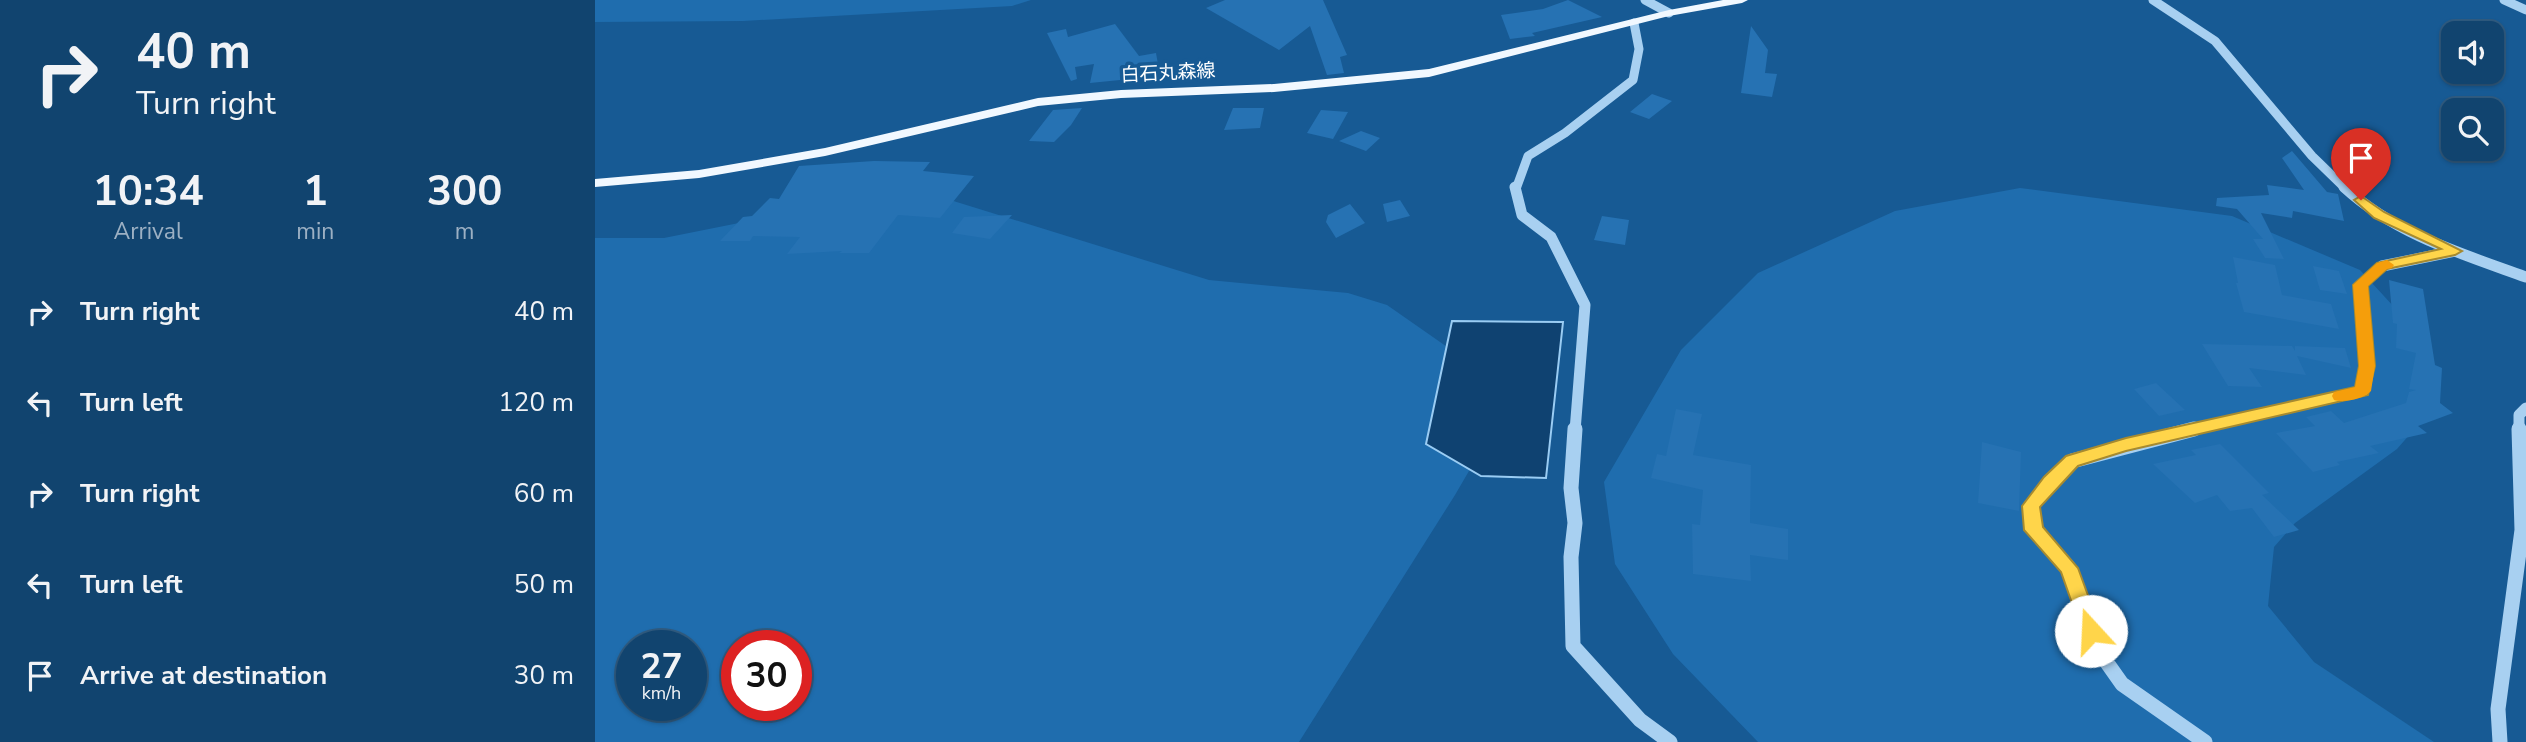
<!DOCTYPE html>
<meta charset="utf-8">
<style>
:root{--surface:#11446f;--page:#1a4b74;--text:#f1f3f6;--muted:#9cb0c3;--line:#305c82}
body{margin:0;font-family:"Nunito Sans","Noto Sans JP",sans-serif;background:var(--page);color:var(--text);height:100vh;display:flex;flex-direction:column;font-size:26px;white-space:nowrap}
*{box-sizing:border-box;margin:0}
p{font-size:23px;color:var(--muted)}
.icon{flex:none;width:38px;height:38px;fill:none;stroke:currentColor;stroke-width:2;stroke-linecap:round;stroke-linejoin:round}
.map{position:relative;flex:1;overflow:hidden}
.side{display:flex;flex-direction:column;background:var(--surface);width:595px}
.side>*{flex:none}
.top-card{background:#11446f;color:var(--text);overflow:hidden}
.fabs{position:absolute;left:1846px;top:21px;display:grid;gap:14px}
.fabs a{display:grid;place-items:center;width:63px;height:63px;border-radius:14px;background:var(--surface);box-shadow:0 2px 5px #0004,0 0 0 2px var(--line);font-size:35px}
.speed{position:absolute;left:21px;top:630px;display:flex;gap:14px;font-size:35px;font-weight:700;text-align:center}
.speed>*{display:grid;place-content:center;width:91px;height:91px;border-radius:50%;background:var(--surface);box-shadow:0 2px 5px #0004,0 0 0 2px var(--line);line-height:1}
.speed small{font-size:18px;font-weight:400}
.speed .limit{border:10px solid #d22;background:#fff;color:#111}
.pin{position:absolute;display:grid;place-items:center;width:60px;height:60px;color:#fff;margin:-72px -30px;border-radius:50% 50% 50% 0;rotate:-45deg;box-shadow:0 0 7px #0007}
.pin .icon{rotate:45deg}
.me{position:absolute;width:77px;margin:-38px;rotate:340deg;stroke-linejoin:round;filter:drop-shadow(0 0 5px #0008)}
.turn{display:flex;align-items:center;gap:24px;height:147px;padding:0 21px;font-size:32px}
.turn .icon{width:91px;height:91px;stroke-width:2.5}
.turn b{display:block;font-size:49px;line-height:60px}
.eta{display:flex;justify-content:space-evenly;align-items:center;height:119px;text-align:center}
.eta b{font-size:42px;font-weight:700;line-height:49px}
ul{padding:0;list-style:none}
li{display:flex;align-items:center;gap:21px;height:91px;padding:0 21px}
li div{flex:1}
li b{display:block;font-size:26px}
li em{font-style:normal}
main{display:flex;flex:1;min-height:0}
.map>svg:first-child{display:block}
</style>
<main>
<section class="side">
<div class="top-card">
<div class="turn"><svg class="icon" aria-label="right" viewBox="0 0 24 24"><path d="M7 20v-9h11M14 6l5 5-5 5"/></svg><div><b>40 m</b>Turn right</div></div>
</div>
<div class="eta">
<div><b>10:34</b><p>Arrival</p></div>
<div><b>1</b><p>min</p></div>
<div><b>300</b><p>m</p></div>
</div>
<ul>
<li><svg class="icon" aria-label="right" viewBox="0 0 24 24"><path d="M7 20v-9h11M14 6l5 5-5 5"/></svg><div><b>Turn right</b></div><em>40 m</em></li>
<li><svg class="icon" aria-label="left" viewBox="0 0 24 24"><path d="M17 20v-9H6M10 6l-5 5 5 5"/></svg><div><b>Turn left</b></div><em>120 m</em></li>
<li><svg class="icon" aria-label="right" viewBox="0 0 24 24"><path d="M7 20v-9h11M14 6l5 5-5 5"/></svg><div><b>Turn right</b></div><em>60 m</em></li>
<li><svg class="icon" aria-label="left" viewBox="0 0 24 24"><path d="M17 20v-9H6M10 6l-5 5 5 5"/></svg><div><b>Turn left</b></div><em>50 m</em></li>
<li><svg class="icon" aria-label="arrive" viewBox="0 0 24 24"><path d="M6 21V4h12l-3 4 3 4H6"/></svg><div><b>Arrive at destination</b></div><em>30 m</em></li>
</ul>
</section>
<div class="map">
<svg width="1931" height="742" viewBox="0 0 1931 742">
<rect width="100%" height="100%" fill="#175a94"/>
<!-- green -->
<path fill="#1f6dae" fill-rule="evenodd" d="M 0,0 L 436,0 L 417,6 L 148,21 L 0,22 Z
M 1425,188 L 1637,216 L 1765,270 L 1823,333 L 1843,402 L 1802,449 L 1700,523 L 1679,547 L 1673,606 L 1719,662 L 1839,742 L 1163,742 L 1078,654 L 1020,564 L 1009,482 L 1086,350 L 1163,273 L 1300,211 Z
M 264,199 L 352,199 L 614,280 L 753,293 L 792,305 L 911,388 L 906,416 L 860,495 L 704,742 L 0,742 L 0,238 L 69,238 ZM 37,646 L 96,646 L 96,705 L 37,705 ZM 142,646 L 201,646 L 201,705 L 142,705 Z"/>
<!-- water -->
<path fill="#0f4271" stroke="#9accf3" stroke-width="2" d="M 857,321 L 968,322 L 951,478 L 886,476 L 831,444 Z"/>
<!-- building -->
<path fill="#2672b3" d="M 630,0 L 728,0 L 752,55 L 745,57 L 749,73 L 732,75 L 715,26 L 684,50 L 611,8 Z
M 973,0 L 1007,17 L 937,33 L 940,36 L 915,39 L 906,15 L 948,9 Z
M 520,24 L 544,56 L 561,53 L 565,76 L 495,83 L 499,64 L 480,67 L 482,79 L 476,81 L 452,33 L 471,29 L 473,37 Z
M 1156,26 L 1173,50 L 1170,73 L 1182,74 L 1177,97 L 1146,93 Z
M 1057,94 L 1077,101 L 1054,119 L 1035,112 Z
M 487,108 L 476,125 L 459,142 L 434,141 L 458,110 Z
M 638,108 L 669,108 L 665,128 L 629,130 Z
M 726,110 L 753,112 L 738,139 L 712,133 Z
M 766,131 L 785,138 L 771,151 L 744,141 Z
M 1697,151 L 1732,192 L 1743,194 L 1749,221 L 1698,211 L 1697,218 L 1666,213 L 1689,259 L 1670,258 L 1658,239 L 1668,239 L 1642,209 L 1621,206 L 1622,198 L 1674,195 L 1672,185 L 1709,190 L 1687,158 Z
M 279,161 L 335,162 L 328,171 L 379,176 L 345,218 L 303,215 L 274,253 L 244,253 L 247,251 L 192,254 L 205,237 L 158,236 L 155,241 L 125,241 L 148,217 L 157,216 L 175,198 L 184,199 L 204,166 Z
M 805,200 L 815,216 L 792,222 L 788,204 Z
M 755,204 L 770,223 L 741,238 L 731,222 L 733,215 Z
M 417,215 L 395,239 L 357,233 L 369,217 Z
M 1007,216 L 1034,220 L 1030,245 L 999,240 Z
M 1638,257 L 1680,265 L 1687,295 L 1736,304 L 1744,329 L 1649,312 L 1641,283 L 1643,283 Z
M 1718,266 L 1744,271 L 1752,294 L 1725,290 Z
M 1794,280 L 1828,289 L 1840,365 L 1847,368 L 1845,403 L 1858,413 L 1823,426 L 1832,433 L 1775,446 L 1784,453 L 1742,462 L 1745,465 L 1718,472 L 1681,433 L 1720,426 L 1711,417 L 1736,411 L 1749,423 L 1811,403 L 1814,392 L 1821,390 L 1814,389 L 1821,353 L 1801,348 L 1802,324 L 1798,323 Z
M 1607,344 L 1697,346 L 1700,351 L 1700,346 L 1750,348 L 1756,368 L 1702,356 L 1711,375 L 1654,368 L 1667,387 L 1633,386 Z
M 1561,383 L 1590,410 L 1564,416 L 1539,389 Z
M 1081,409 L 1107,414 L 1098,455 L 1156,465 L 1155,523 L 1193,529 L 1193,560 L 1155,555 L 1156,581 L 1098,574 L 1097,524 L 1105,525 L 1108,490 L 1056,478 L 1062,454 L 1071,456 Z
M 1387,442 L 1426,452 L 1424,511 L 1383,503 Z
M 1625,444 L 1674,493 L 1667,495 L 1704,530 L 1679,537 L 1657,508 L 1635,511 L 1622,495 L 1600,503 L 1558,464 L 1601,455 L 1596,450 Z"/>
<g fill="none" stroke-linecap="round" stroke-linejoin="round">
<!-- minor-far2 -->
<path stroke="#a8d0f1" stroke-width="9" d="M 1050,0 L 1074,13
M 1558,0 L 1620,41 L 1717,156 L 1751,189
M 1909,0 L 1931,10
M 921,189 L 933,156 L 970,133 L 1038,80 L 1044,49 L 1039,23"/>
<!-- minor-far1 -->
<path stroke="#a8d0f1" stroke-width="11" d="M 920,187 L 927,215 L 956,237 L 990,305 L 980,431
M 1749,187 C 1800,234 1867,254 1931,277
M 1592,431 L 1768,391 L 1772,366 L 1766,285 L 1787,266 L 1860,251
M 1924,431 L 1924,415 L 1931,408"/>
<!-- minor -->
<path stroke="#a8d0f1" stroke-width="15" d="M 980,429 L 976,488 L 980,523 L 976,557 L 978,646 L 1045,720 L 1075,742
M 1599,429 L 1477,461 L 1455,481 L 1436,506 L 1439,530 L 1474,568 L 1503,650 L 1527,684 L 1610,742
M 1905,742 L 1903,709 L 1927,530 L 1924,429"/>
<!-- major -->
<path fill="#f1f8ff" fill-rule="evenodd" d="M 1128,0 L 1153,0 L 1147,3 L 1074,16 L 834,77 L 679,92 L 526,98 L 443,106 L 230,156 L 104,178 L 0,187 L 0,179 L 104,170 L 230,148 L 443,98 L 526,90 L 679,84 L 834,69 L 1074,10 Z"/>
</g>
<!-- route -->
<path fill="#ffd54a" stroke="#a68a30" stroke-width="2" d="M 1766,196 L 1789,212 L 1867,251 L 1860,255 L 1792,269 L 1773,286 L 1780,366 L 1773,395 L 1531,451 L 1483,466 L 1445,507 L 1448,527 L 1483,568 L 1506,631 L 1503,637 L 1496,639 L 1489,637 L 1466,572 L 1429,530 L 1427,506 L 1449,477 L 1471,456 L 1531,438 L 1760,387 L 1764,366 L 1758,285 L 1782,263 L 1846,249 L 1779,218 L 1759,200 Z"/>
<!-- slow -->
<path fill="#f59e0b" d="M 1792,260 L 1799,265 L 1797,268 L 1792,269 L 1773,286 L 1780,366 L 1776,391 C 1769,399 1749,403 1739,400 L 1737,396 L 1739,392 L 1760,387 L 1764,366 L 1758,285 L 1782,263 Z"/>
<g text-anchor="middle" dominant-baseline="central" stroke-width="7" stroke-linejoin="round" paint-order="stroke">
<!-- far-street labels -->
<g font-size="19" fill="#fff" stroke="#175a94">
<text transform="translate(573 73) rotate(-3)">白石丸森線</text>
</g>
</g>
</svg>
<div class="fabs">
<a><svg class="icon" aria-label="sound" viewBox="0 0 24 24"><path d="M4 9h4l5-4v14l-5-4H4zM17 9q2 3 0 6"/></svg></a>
<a><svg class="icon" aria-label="search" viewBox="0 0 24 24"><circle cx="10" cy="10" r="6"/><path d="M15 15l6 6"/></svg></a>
</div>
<div class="speed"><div>27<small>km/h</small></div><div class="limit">30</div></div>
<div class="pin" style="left:1766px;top:200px;background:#d93025"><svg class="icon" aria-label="arrive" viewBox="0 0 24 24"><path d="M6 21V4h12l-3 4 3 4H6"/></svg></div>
<svg class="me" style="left:1496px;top:631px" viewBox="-20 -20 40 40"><circle r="19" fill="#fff"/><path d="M0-13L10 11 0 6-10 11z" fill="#ffd54a"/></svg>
</div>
</main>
